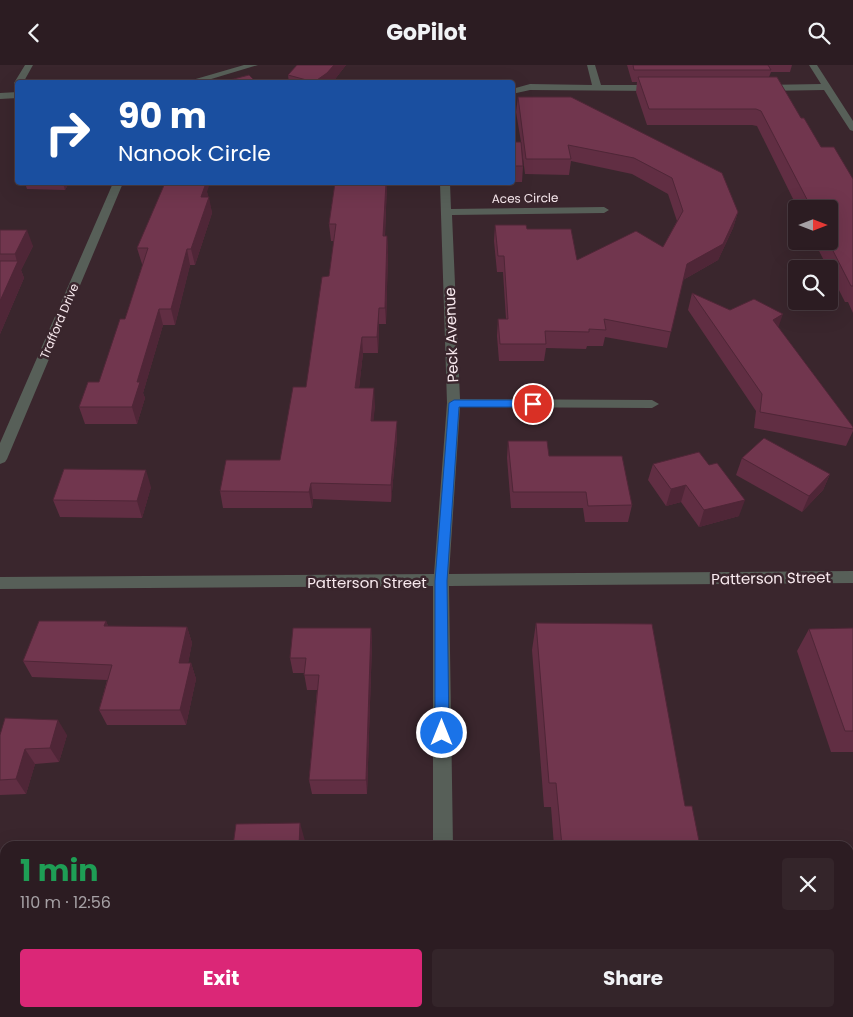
<!DOCTYPE html>
<meta charset="utf-8">
<style>
:root{--surface:#2c1c22;--page:#34252a;--text:#f1f3f6;--muted:#a6a1a5;--line:#483a40;--accent:#db2777}
body{margin:0;font-family:Poppins,sans-serif;background:var(--page);color:var(--text);height:100vh;display:flex;flex-direction:column;font-size:19px;white-space:nowrap}
*{box-sizing:border-box;margin:0}
p{font-size:16px;color:var(--muted)}
.icon{flex:none;width:28px;height:28px;fill:none;stroke:currentColor;stroke-width:2;stroke-linecap:round;stroke-linejoin:round}
.map{position:relative;flex:1;overflow:hidden}
.details{position:absolute;left:0px;top:776px;width:854px;height:176px;display:flex;flex-direction:column;background:var(--surface);border-radius:15px 15px 0 0;box-shadow:0 5px 20px #0002,0 0 0 1px var(--line)}
.details>*{flex:none}
.guide{position:absolute;left:15px;top:15px;width:500px;height:105px;border-radius:5px;box-shadow:0 5px 20px #0002,0 0 0 1px var(--line);background:#1a4fa0;color:#fff;overflow:hidden}
.needle{width:32px;rotate:90deg}
.tools{position:absolute;left:788px;top:135px;display:grid;gap:10px}
.tools a{display:grid;place-items:center;width:50px;height:50px;border-radius:5px;background:var(--surface);box-shadow:0 5px 20px #0002,0 0 0 1px var(--line);font-size:25px}
.pin{position:absolute;display:grid;place-items:center;width:42px;height:42px;color:#fff;margin:-21px;border:2px solid #fff;border-radius:50%;box-shadow:0 1px 5px #0007}
.me{position:absolute;width:55px;margin:-28px;rotate:0deg;stroke-linejoin:round;filter:drop-shadow(0 0 4px #0008)}
.turn{display:flex;align-items:center;gap:18px;height:105px;padding:0 20px;font-size:22px}
.turn .icon{width:65px;height:65px;stroke-width:2.5}
.turn b{display:block;font-size:35px;line-height:42px}
.round{display:grid;place-items:center;flex:none;width:52px;height:52px;border-radius:5px;background:var(--page)}
.overview{display:flex;align-items:center;justify-content:space-between;height:85px;padding:0 20px}
h1{font-size:30px;font-weight:700;line-height:38px;color:#1e9e55}
.action{display:flex;gap:10px;margin-top:auto;padding:10px 20px}
.action a{flex:1;height:58px;border-radius:5px;background:var(--accent);color:#fff;font-size:20px;font-weight:700;line-height:58px;text-align:center}
.action a+a{background:var(--page);color:var(--text)}
header{display:flex;justify-content:space-between;align-items:center;height:65px;padding:0 20px;background:var(--surface);font-size:22px;font-weight:700}
.map>svg:first-child{display:block}
</style>
<header><svg class="icon" aria-label="back" viewBox="0 0 24 24"><path d="M15 5l-7 7 7 7"/></svg>GoPilot<svg class="icon" aria-label="search" viewBox="0 0 24 24"><circle cx="10" cy="10" r="6"/><path d="M15 15l6 6"/></svg></header>
<div class="map">
<svg width="853" height="952" viewBox="0 0 853 952">
<rect width="100%" height="100%" fill="#3a262d"/>
<g fill="none" stroke-linecap="round" stroke-linejoin="round">
<!-- minor -->
<path fill="#575f58" fill-rule="evenodd" d="M 25,0 L 33,0 L 23,18 L 15,20 L 14,18 Z
M 244,0 L 258,0 L 198,18 L 182,18 Z
M 587,0 L 595,0 L 601,20 L 657,20 L 661,23 L 657,26 L 530,25 L 512,29 L 512,24 L 530,19 L 592,20 Z
M 809,0 L 817,0 L 853,56 L 853,66 L 850,65 L 824,25 L 763,26 L 759,23 L 763,20 L 821,19 Z
M 18,27 L 18,33 L 0,34 L 0,28 Z
M 113,118 L 123,118 L 7,394 L 5,397 L 0,399 L 0,378 Z
M 440,118 L 450,118 L 451,144 L 604,142 L 609,145 L 604,148 L 452,150 L 460,334 L 652,335 L 659,339 L 652,343 L 460,342 L 449,509 L 853,506 L 853,518 L 449,521 L 453,781 L 433,781 L 433,521 L 0,524 L 0,512 L 434,509 L 447,338 Z
M 433,948 L 455,948 L 455,952 L 433,952 Z"/>
</g>
<!-- wall -->
<path fill="#612e43" d="M 297,0 L 346,0 L 332,18 L 289,18 L 288,10 Z
M 627,0 L 792,0 L 790,7 L 771,7 L 769,12 L 801,53 L 821,82 L 853,114 L 853,248 L 848,237 L 845,237 L 814,176 L 829,176 L 829,144 L 798,144 L 757,61 L 752,60 L 647,60 L 636,27 L 637,17 L 632,17 Z
M 518,32 L 738,147 L 733,163 L 718,195 L 683,215 L 667,283 L 605,272 L 603,281 L 587,281 L 586,284 L 546,283 L 544,296 L 499,296 L 497,271 L 498,254 L 506,254 L 503,207 L 497,207 L 494,176 L 495,160 L 527,164 L 577,195 L 663,182 L 677,156 L 668,129 L 632,109 L 571,96 L 569,110 L 525,109 L 522,85 L 523,101 L 522,117 L 512,117 L 512,77 L 521,77 L 516,47 Z
M 25,118 L 69,118 L 65,125 L 27,124 Z
M 335,118 L 387,118 L 385,171 L 387,171 L 388,187 L 386,259 L 379,259 L 378,288 L 363,288 L 359,323 L 375,340 L 373,356 L 397,356 L 397,373 L 391,437 L 313,434 L 312,443 L 223,443 L 220,426 L 280,395 L 306,322 L 329,211 L 334,176 L 331,176 L 329,159 Z
M 207,127 L 212,148 L 195,200 L 190,200 L 175,260 L 163,260 L 143,328 L 145,333 L 137,359 L 85,359 L 79,342 L 99,317 L 125,254 L 143,199 L 142,199 L 137,183 Z
M 0,165 L 33,181 L 21,205 L 24,213 L 0,269 Z
M 692,228 L 730,245 L 778,262 L 853,362 L 853,366 L 846,381 L 754,363 L 756,346 L 688,245 Z
M 508,376 L 549,391 L 632,440 L 628,457 L 585,457 L 583,443 L 511,443 L 507,393 Z
M 742,393 L 830,409 L 823,425 L 802,447 L 736,410 Z
M 653,399 L 739,451 L 699,462 L 681,437 L 666,441 L 648,415 Z
M 151,422 L 142,453 L 60,452 L 53,435 Z
M 106,556 L 108,561 L 187,562 L 192,578 L 188,598 L 191,598 L 196,614 L 186,660 L 107,660 L 99,645 L 107,615 L 32,612 L 23,596 Z
M 536,558 L 685,741 L 700,781 L 554,781 L 551,742 L 544,742 L 532,585 Z
M 371,563 L 372,578 L 367,729 L 312,729 L 309,715 L 317,625 L 307,625 L 304,608 L 293,608 L 290,593 Z
M 853,563 L 853,687 L 831,687 L 797,586 L 809,564 Z
M 0,670 L 67,670 L 59,697 L 35,699 L 26,729 L 0,730 Z
M 568,948 L 731,948 L 732,952 L 568,952 Z"/>
<!-- shaded-wall -->
<path fill="#4f2637" d="M 334,0 L 346,0 L 332,18 L 314,18 L 314,17 Z
M 63,118 L 69,118 L 65,125 Z
M 203,118 L 210,118 L 207,127 L 209,133 L 201,132 Z
M 386,118 L 387,118 L 384,187 L 383,171 Z
M 209,132 L 212,148 L 195,200 L 191,184 Z
M 738,147 L 733,163 L 718,195 L 683,215 L 687,199 Z
M 27,165 L 33,181 L 21,205 L 24,213 L 0,269 L 0,236 L 17,197 L 15,189 Z
M 387,171 L 388,187 L 386,259 L 385,243 Z
M 187,184 L 190,200 L 175,260 L 171,244 Z
M 379,243 L 379,259 L 378,288 L 377,272 Z
M 159,244 L 163,260 L 143,328 L 145,333 L 137,359 L 132,342 L 137,317 Z
M 783,249 L 777,266 L 773,255 Z
M 362,272 L 363,288 L 357,340 L 355,323 Z
M 374,323 L 375,340 L 372,373 L 371,356 Z
M 397,356 L 397,373 L 391,437 L 391,420 Z
M 146,405 L 151,422 L 142,453 L 137,436 Z
M 830,409 L 823,425 L 802,447 L 809,431 Z
M 311,418 L 313,434 L 312,443 L 309,427 Z
M 686,420 L 681,437 L 666,441 L 671,424 Z
M 745,435 L 739,451 L 699,462 L 704,445 Z
M 106,556 L 113,572 L 104,561 Z
M 187,562 L 192,578 L 185,614 L 179,598 Z
M 371,563 L 372,578 L 367,729 L 366,715 Z
M 191,598 L 196,614 L 186,660 L 180,645 Z
M 58,655 L 67,670 L 59,697 L 50,683 Z
M 25,684 L 35,699 L 26,729 L 16,714 Z
M 300,758 L 305,776 L 304,781 L 299,781 Z
M 106,948 L 117,948 L 117,952 L 105,952 Z
M 354,948 L 357,948 L 357,952 L 354,952 Z"/>
<!-- building -->
<path fill="#71364e" stroke="#4f2637" d="M 297,0 L 334,0 L 327,8 L 314,17 L 288,10 Z
M 633,0 L 768,0 L 771,5 L 634,5 Z
M 249,10 L 257,18 L 218,18 Z
M 638,12 L 777,12 L 801,53 L 804,53 L 821,82 L 834,82 L 853,114 L 853,221 L 851,221 L 828,176 L 829,144 L 812,144 L 761,46 L 756,44 L 649,44 Z
M 518,32 L 571,32 L 722,108 L 738,147 L 723,179 L 687,199 L 671,267 L 604,254 L 606,265 L 589,264 L 589,267 L 545,266 L 546,279 L 500,279 L 498,254 L 508,254 L 504,191 L 498,191 L 495,160 L 526,160 L 527,164 L 571,164 L 577,195 L 636,166 L 663,182 L 683,146 L 672,113 L 634,93 L 568,80 L 571,94 L 526,94 Z
M 512,77 L 521,77 L 523,101 L 512,101 Z
M 165,118 L 206,118 L 201,132 L 209,132 L 191,184 L 187,184 L 171,244 L 159,244 L 137,317 L 140,317 L 132,342 L 79,342 L 88,317 L 99,317 L 120,254 L 125,254 L 148,183 L 137,183 Z
M 335,118 L 386,118 L 383,171 L 387,171 L 385,243 L 379,243 L 377,272 L 362,272 L 355,323 L 374,323 L 371,356 L 397,356 L 391,420 L 311,418 L 309,427 L 220,426 L 226,395 L 280,395 L 293,322 L 306,322 L 322,212 L 329,211 L 336,159 L 329,159 Z
M 0,165 L 27,165 L 15,189 L 0,189 Z
M 0,196 L 18,196 L 0,236 Z
M 692,228 L 730,245 L 754,234 L 783,249 L 773,255 L 853,362 L 853,364 L 760,347 L 762,329 Z
M 764,373 L 830,409 L 809,431 L 742,393 Z
M 508,376 L 547,376 L 549,391 L 622,391 L 632,440 L 588,441 L 586,427 L 513,427 Z
M 699,387 L 709,400 L 717,398 L 745,435 L 704,445 L 686,420 L 671,424 L 653,399 Z
M 64,404 L 146,405 L 137,436 L 53,435 Z
M 39,556 L 106,556 L 104,561 L 187,562 L 179,598 L 191,598 L 180,645 L 99,645 L 112,600 L 23,596 Z
M 536,558 L 652,559 L 685,741 L 692,741 L 700,781 L 562,781 L 556,718 L 549,718 Z
M 293,563 L 371,563 L 366,715 L 309,715 L 319,610 L 304,610 L 306,593 L 290,593 Z
M 853,563 L 853,666 L 845,666 L 809,564 Z
M 5,653 L 58,655 L 50,683 L 25,684 L 16,714 L 0,715 L 0,670 Z
M 300,758 L 299,781 L 233,781 L 236,759 Z
M 40,948 L 106,948 L 105,952 L 39,952 Z
M 179,948 L 354,948 L 354,952 L 178,952 Z
M 577,948 L 731,948 L 732,952 L 577,952 Z"/>
<!-- route -->
<path fill="#1a73e8" stroke="#114b97" d="M 454,335 L 533,335 L 538,339 L 533,342 L 459,342 L 447,516 L 449,668 L 447,672 L 442,674 L 437,672 L 435,668 L 435,516 L 449,338 Z"/>
<g text-anchor="middle" dominant-baseline="central" stroke-width="5" stroke-linejoin="round" paint-order="stroke">
<!-- far-street labels -->
<g font-size="12" fill="#f8e9ee" stroke="#3a262d">
<text transform="translate(525 133) rotate(-1)">Aces Circle</text>
<text transform="translate(59 256) rotate(-67)">Trafford Drive</text>
</g>
<!-- street labels -->
<g font-size="15" fill="#f8e9ee" stroke="#3a262d">
<text transform="translate(451 270) rotate(-92)">Peck Avenue</text>
<text transform="translate(771 513) rotate(-1)">Patterson Street</text>
<text x="367" y="517">Patterson Street</text>
</g>
</g>
</svg>
<div class="tools">
<a><svg class="needle" viewBox="-14 -14 28 28"><path d="M0-13l5 13h-10z" fill="#e53935"/><path d="M0 13l5-13h-10z" fill="#a6a1a5"/></svg></a>
<a><svg class="icon" aria-label="search" viewBox="0 0 24 24"><circle cx="10" cy="10" r="6"/><path d="M15 15l6 6"/></svg></a>
</div>
<div class="pin" style="left:533px;top:339px;background:#d93025"><svg class="icon" aria-label="arrive" viewBox="0 0 24 24"><path d="M6 21V4h12l-3 4 3 4H6"/></svg></div>
<svg class="me" style="left:442px;top:668px" viewBox="-20 -20 40 40"><circle r="17" fill="#1a73e8" stroke="#fff" stroke-width="3"/><path d="M0-11L8 9 0 5-8 9z" fill="#fff"/></svg>
<div class="guide">
<div class="turn"><svg class="icon" aria-label="right" viewBox="0 0 24 24"><path d="M7 20v-9h11M14 6l5 5-5 5"/></svg><div><b>90 m</b>Nanook Circle</div></div>
</div>
<section class="details">
<div class="overview"><div><h1>1 min</h1><p>110 m · 12:56</p></div><a class="round"><svg class="icon" aria-label="close" viewBox="0 0 24 24"><path d="M6 6l12 12M18 6L6 18"/></svg></a></div>
<div class="action"><a>Exit</a><a>Share</a></div>
</section>
</div>
